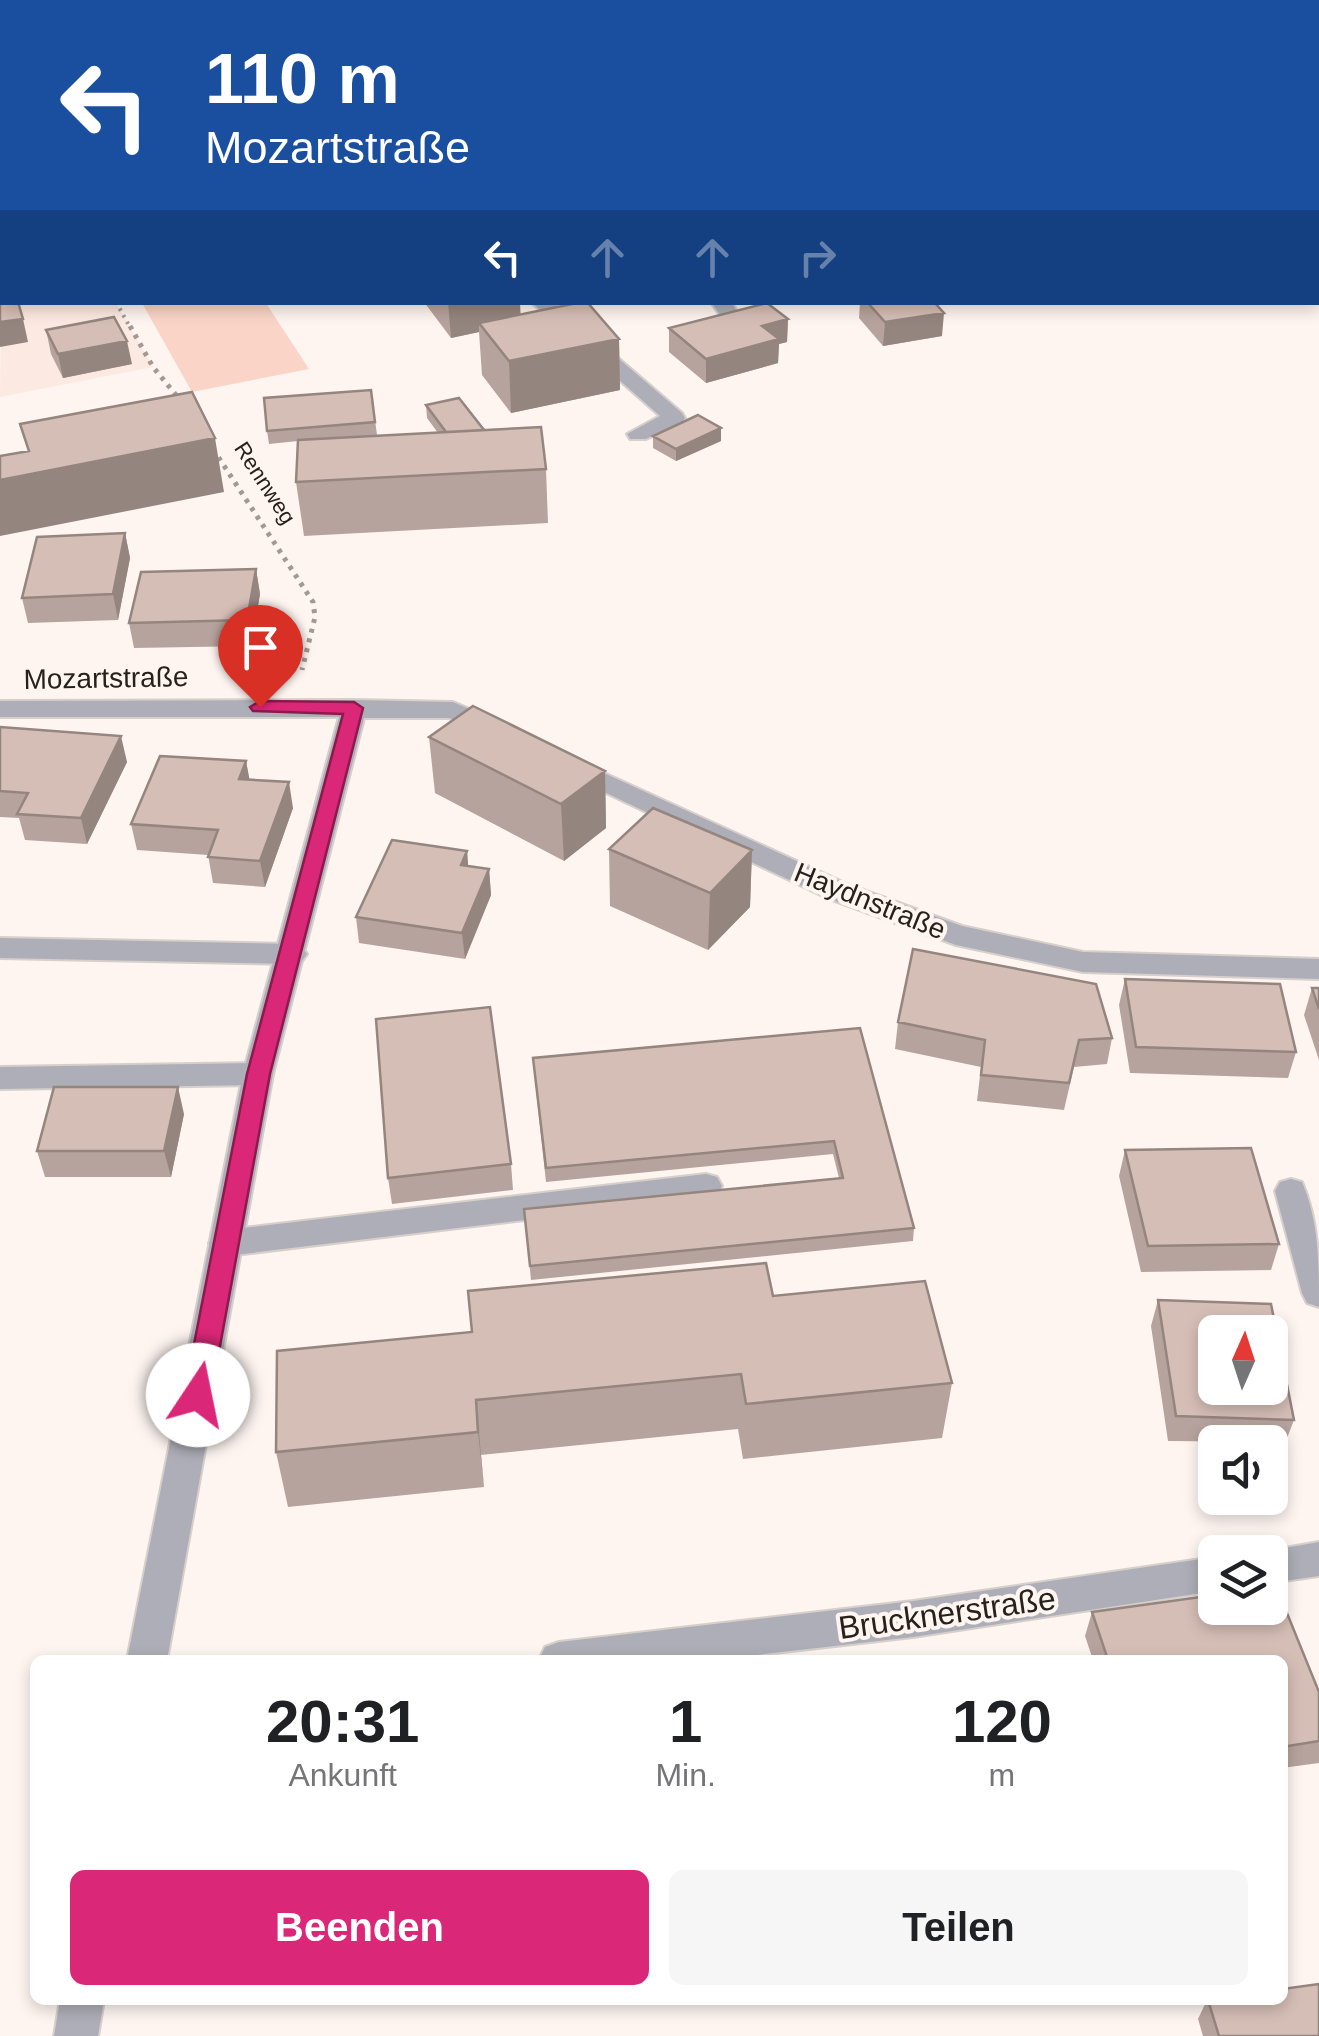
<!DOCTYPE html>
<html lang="de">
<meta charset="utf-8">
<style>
:root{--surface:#fff;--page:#f6f6f6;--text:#202124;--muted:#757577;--accent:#db2777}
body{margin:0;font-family:Helvetica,sans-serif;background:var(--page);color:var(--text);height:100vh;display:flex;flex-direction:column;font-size:38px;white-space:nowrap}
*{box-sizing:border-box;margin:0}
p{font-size:32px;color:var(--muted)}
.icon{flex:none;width:55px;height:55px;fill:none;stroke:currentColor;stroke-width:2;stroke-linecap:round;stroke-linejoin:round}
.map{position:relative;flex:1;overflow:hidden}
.side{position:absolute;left:30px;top:1655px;width:1258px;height:350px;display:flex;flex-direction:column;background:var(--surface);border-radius:15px;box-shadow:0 5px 15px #0003}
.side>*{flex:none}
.top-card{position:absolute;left:0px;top:0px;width:1320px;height:305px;box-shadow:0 5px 15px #0003;background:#1a4fa0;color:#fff;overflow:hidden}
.needle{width:65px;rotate:3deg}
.fabs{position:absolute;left:1198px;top:1315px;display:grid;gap:20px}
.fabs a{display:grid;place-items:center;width:90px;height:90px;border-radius:15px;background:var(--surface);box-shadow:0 5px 15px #0003;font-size:50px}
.pin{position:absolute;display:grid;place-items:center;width:85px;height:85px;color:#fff;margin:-102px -42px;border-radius:50% 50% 50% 0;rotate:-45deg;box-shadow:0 0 10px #0007}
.pin .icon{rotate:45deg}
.me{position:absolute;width:110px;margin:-55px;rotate:11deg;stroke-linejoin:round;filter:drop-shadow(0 0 8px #0008)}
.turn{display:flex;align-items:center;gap:35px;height:210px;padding:0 40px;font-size:45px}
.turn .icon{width:130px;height:130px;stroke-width:2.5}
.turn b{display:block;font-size:70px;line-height:85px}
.lanes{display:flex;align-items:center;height:95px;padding:0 40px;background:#0003;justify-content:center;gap:50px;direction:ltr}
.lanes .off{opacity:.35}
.eta{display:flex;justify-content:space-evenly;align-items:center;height:170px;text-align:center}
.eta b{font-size:60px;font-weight:600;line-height:70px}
.button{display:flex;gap:20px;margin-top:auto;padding:20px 40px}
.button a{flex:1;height:115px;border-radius:15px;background:var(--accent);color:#fff;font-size:40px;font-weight:600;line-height:115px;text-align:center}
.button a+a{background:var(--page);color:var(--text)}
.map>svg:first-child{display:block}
</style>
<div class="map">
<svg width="1319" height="2036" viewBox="0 0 1319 2036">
<rect width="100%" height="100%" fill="#fef5f1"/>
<!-- built -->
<path fill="#fce9e2" d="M 2,253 L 2,302 L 116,303 L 153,367 L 0,397 Z"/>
<!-- green -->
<path fill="#fad5c7" d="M 142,303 L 266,303 L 309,369 L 192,392 Z"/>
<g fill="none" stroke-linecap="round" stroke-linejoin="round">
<!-- lane casing -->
<g stroke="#d7cfcb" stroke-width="4">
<path id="lane" d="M 531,302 L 553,302 L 682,413 L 685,418 L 682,423 L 646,439 L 630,439 L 627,434 L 660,416 Z
M 711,302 L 731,302 L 739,314 L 729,320 L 722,318 Z
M 0,938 L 292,944 L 302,947 L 307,954 L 302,961 L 292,964 L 0,958 Z
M 258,1063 L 269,1066 L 273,1074 L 269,1082 L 258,1085 L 0,1089 L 0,1067 Z
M 706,1174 L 717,1177 L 722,1186 L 717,1195 L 706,1198 L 226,1256 L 214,1252 L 209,1243 L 214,1234 L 226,1230 Z
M 1291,1179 L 1302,1182 C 1319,1221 1319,1264 1319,1307 L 1307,1303 L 1302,1293 L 1275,1191 L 1280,1182 Z"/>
</g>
<!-- street casing -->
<g stroke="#d7cfcb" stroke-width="4">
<path id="street" d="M 203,0 L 219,0 L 220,2 L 205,2 Z
M 354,700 L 453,702 L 507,725 L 511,731 L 498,739 L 449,718 L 364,718 L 273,1074 L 167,1660 L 127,1660 L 243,1074 L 339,717 L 0,717 L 0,701 Z
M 571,758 L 847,884 L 962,926 L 1083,952 L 1319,959 L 1319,979 L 1083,972 L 956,945 L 827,898 L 562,772 L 558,766 Z
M 1319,1542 L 1319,1576 L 1270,1583 L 1270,1552 L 1261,1552 Z
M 1215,1557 L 1215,1591 L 913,1637 L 713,1660 L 539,1660 L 545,1647 L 559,1642 L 913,1601 Z
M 60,2000 L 104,2000 L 98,2036 L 54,2036 Z"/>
</g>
<!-- secondary casing -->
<g stroke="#d7cfcb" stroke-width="34">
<path id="secondary" d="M 756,2 L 770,0
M 0,111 L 2,110"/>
</g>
<!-- path-far1 -->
<path stroke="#a29995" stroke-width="4" stroke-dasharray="2.5 5" stroke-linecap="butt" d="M 680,2 L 695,0
M 856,2 L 870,0
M 116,302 L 131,329"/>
<!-- path -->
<path stroke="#a29995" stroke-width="5" stroke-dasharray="4 6" stroke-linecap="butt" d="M 130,326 L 153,367 L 181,401
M 213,449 L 313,602 L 315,617 L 302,670"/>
<!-- lane -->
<use href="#lane" fill="#adaeb7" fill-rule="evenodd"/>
<!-- street -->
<use href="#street" fill="#adaeb7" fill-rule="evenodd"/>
<!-- secondary -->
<use href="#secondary" stroke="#898b98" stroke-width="30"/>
</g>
<!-- wall -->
<path fill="#b7a39d" d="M 1133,0 L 1308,0 L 1312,2 L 1133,2 Z
M 0,162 L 2,162 L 2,284 L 0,284 Z
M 424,302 L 520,302 L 520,315 L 619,339 L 620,390 L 511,413 L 482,375 L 479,332 L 451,338 Z
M 860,302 L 934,302 L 942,336 L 883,346 L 859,318 Z
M 788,319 L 787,342 L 779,344 L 778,363 L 706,383 L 669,352 L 669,328 Z
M 46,330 L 132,364 L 63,378 L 51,354 Z
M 371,390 L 377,435 L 350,437 L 438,433 L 427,418 L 426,405 L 484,430 L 546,469 L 548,523 L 304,536 L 296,482 L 298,441 L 269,444 L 267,431 Z
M 721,428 L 721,441 L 676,461 L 653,448 L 653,436 Z
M 125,533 L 130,558 L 118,620 L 28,623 L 22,598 Z
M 256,569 L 260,594 L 251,646 L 134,648 L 129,623 Z
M 0,727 L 127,762 L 87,844 L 25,840 L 19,818 L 0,817 Z
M 429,737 L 605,771 L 606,828 L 564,861 L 435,793 Z
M 246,761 L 249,779 L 293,808 L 265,887 L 213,883 L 208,855 L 137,850 L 131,824 Z
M 609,849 L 752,850 L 750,907 L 708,950 L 610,906 Z
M 467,851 L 468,866 L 489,869 L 491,895 L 465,959 L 359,943 L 356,917 Z
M 1125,979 L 1296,1052 L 1288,1078 L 1130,1073 L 1119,1005 Z
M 1312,988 L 1319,988 L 1319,1060 L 1304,1015 Z
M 898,1022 L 1112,1038 L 1107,1064 L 1074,1067 L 1064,1110 L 977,1101 L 981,1067 L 895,1049 Z
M 860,1028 L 914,1228 L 913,1241 L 531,1280 L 524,1209 L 839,1178 L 833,1154 L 546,1182 L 534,1071 Z
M 184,1114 L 171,1177 L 45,1177 L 37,1151 Z
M 1125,1150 L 1279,1244 L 1271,1270 L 1141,1272 L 1119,1176 Z
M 511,1164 L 513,1190 L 392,1204 L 388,1178 Z
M 773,1296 L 952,1383 L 942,1438 L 743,1459 L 738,1429 L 481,1455 L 484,1487 L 288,1507 L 276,1452 L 472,1332 Z
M 1158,1300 L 1294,1420 L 1284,1446 L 1270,1445 L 1270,1442 L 1168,1441 L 1151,1326 Z
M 1276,1586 L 1319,1692 L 1319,1763 L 1282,1768 L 1282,1660 L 1093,1660 L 1085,1636 L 1092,1612 L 1215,1595 L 1215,1608 L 1270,1608 L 1270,1587 Z
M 1207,2000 L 1282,2000 L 1319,2036 L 1203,2036 L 1198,2019 Z"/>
<!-- shaded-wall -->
<path fill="#95857f" d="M 1161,0 L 1195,0 L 1195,2 L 1160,2 Z
M 1318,29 L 1319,29 L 1319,57 L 1318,58 Z
M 448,302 L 520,302 L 521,323 L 479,323 L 479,332 L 451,338 Z
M 944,313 L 942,336 L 883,346 L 885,322 Z
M 23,319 L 28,342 L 0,347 L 0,322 Z
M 788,319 L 787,342 L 779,344 L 778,363 L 706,383 L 706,359 L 762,326 Z
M 619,339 L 620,390 L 511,413 L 509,361 Z
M 127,341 L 132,364 L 63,378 L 58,354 Z
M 721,428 L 721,441 L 676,461 L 676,449 Z
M 215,438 L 224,492 L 0,536 L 0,480 Z
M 125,533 L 130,558 L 118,620 L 113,594 Z
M 256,569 L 260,594 L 251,646 L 247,620 Z
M 121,736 L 127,762 L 87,844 L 81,818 Z
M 246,761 L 251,787 L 239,779 Z
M 605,771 L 606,828 L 564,861 L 561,804 Z
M 289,782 L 293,808 L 265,887 L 260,861 Z
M 752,850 L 750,907 L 708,950 L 710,893 Z
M 467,851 L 469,877 L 461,865 Z
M 489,869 L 491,895 L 465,959 L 462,933 Z
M 178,1087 L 184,1114 L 171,1177 L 164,1151 Z
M 476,1400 L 481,1455 L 484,1487 L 478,1432 Z"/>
<!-- building -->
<path fill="#d5beb6" stroke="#95857f" stroke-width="2.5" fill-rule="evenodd" d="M 956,0 L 1020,0 L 1023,2 L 958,2 Z
M 1210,0 L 1308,0 L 1312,2 L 1214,2 Z
M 1318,6 L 1319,7 L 1319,29 L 1318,29 Z
M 0,162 L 2,162 L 2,214 L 0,214 Z
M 2,221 L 2,251 L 0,251 L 0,222 Z
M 0,299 L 2,299 L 2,302 L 18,302 L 23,319 L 0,322 Z
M 582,302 L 587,302 L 619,339 L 509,361 L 479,323 Z
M 867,302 L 934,302 L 944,313 L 885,322 Z
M 767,303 L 788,319 L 762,326 L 779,339 L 706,359 L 669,328 Z
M 114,317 L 127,341 L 58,354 L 46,330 Z
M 371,390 L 375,422 L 267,431 L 264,398 Z
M 192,392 L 215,438 L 0,480 L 0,456 L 29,451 L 20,424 Z
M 459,398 L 484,430 L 446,432 L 426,405 Z
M 698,415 L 721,428 L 676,449 L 653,436 Z
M 541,427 L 546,469 L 296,482 L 298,440 Z
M 125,533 L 113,594 L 22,598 L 37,537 Z
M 256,569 L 247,620 L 129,623 L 141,572 Z
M 473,706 L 605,771 L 561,804 L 429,737 Z
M 0,727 L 121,736 L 81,818 L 17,814 L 28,793 L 0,791 Z
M 160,756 L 246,761 L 239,779 L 289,782 L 260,861 L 208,857 L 218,830 L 131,824 Z
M 653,808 L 752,850 L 710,893 L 609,849 Z
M 392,840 L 467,851 L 461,865 L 489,869 L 462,933 L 356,917 Z
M 913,949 L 1096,984 L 1112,1038 L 1079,1040 L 1069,1083 L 981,1075 L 985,1040 L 898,1022 Z
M 1125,979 L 1280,984 L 1296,1052 L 1136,1047 Z
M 1312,988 L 1319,988 L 1319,1009 Z
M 490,1007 L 511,1164 L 388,1178 L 376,1019 Z
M 860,1028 L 914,1228 L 530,1266 L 524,1209 L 843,1178 L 834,1141 L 546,1168 L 533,1058 Z
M 54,1087 L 178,1087 L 164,1151 L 37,1151 Z
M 1251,1148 L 1279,1244 L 1148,1246 L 1125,1150 Z
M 766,1263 L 773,1296 L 925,1281 L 952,1383 L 746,1404 L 741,1374 L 476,1400 L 478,1432 L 276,1452 L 277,1351 L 472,1332 L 468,1291 Z
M 1158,1300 L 1271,1304 L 1294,1420 L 1176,1416 ZM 1215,1332 L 1270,1332 L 1270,1388 L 1215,1388 Z
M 1276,1586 L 1319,1692 L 1319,1741 L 1282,1747 L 1282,1660 L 1108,1660 L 1092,1612 L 1215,1595 L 1215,1608 L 1270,1608 L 1270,1587 Z
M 1319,1984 L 1319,2036 L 1219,2036 L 1208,2000 L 1282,2000 L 1282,1989 Z"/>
<!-- route -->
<path fill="#db2777" stroke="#8e194d" stroke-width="2.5" d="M 260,701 L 354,702 L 363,708 L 270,1074 L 211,1395 L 207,1403 L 198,1406 L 188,1403 L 184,1395 L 247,1074 L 343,714 L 253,711 L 250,707 Z"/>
<g text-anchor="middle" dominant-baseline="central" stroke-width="8" stroke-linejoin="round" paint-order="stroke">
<!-- far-street labels -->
<g font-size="22" fill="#28201d" stroke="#fef5f1">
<text transform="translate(265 483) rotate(57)">Rennweg</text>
</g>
<!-- street labels -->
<g font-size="28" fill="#28201d" stroke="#fef5f1">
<text transform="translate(106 678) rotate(-1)">Mozartstraße</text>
<text transform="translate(870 901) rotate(22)">Haydnstraße</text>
</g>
<!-- near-street labels -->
<g font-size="32" fill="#28201d" stroke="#fef5f1">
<text transform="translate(947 1613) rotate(-8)">Brucknerstraße</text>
</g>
</g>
</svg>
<div class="fabs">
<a><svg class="needle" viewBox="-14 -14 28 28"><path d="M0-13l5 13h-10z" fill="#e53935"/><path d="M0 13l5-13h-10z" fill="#757577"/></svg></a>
<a><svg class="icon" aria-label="sound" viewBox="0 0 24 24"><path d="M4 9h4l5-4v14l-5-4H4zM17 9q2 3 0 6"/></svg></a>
<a><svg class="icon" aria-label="layers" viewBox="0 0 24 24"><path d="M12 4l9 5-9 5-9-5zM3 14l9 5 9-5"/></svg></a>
</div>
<div class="pin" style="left:260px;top:707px;background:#d93025"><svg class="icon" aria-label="arrive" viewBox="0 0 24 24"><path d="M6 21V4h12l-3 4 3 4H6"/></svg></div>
<svg class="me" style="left:198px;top:1395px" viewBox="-20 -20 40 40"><circle r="19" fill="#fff"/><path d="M0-13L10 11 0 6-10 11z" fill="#db2777"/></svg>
<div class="top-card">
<div class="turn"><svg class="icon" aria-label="left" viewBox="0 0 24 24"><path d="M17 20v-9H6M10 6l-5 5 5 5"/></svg><div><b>110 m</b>Mozartstraße</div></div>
<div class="lanes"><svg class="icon" aria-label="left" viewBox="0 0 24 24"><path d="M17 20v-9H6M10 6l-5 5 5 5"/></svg><svg class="icon off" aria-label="ahead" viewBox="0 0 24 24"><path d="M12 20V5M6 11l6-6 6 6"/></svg><svg class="icon off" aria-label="ahead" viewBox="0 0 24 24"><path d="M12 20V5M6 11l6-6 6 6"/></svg><svg class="icon off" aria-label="right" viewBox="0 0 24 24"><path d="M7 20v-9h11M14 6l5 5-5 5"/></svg></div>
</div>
<section class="side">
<div class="eta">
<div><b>20:31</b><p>Ankunft</p></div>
<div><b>1</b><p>Min.</p></div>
<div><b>120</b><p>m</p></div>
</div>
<div class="button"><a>Beenden</a><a>Teilen</a></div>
</section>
</div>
